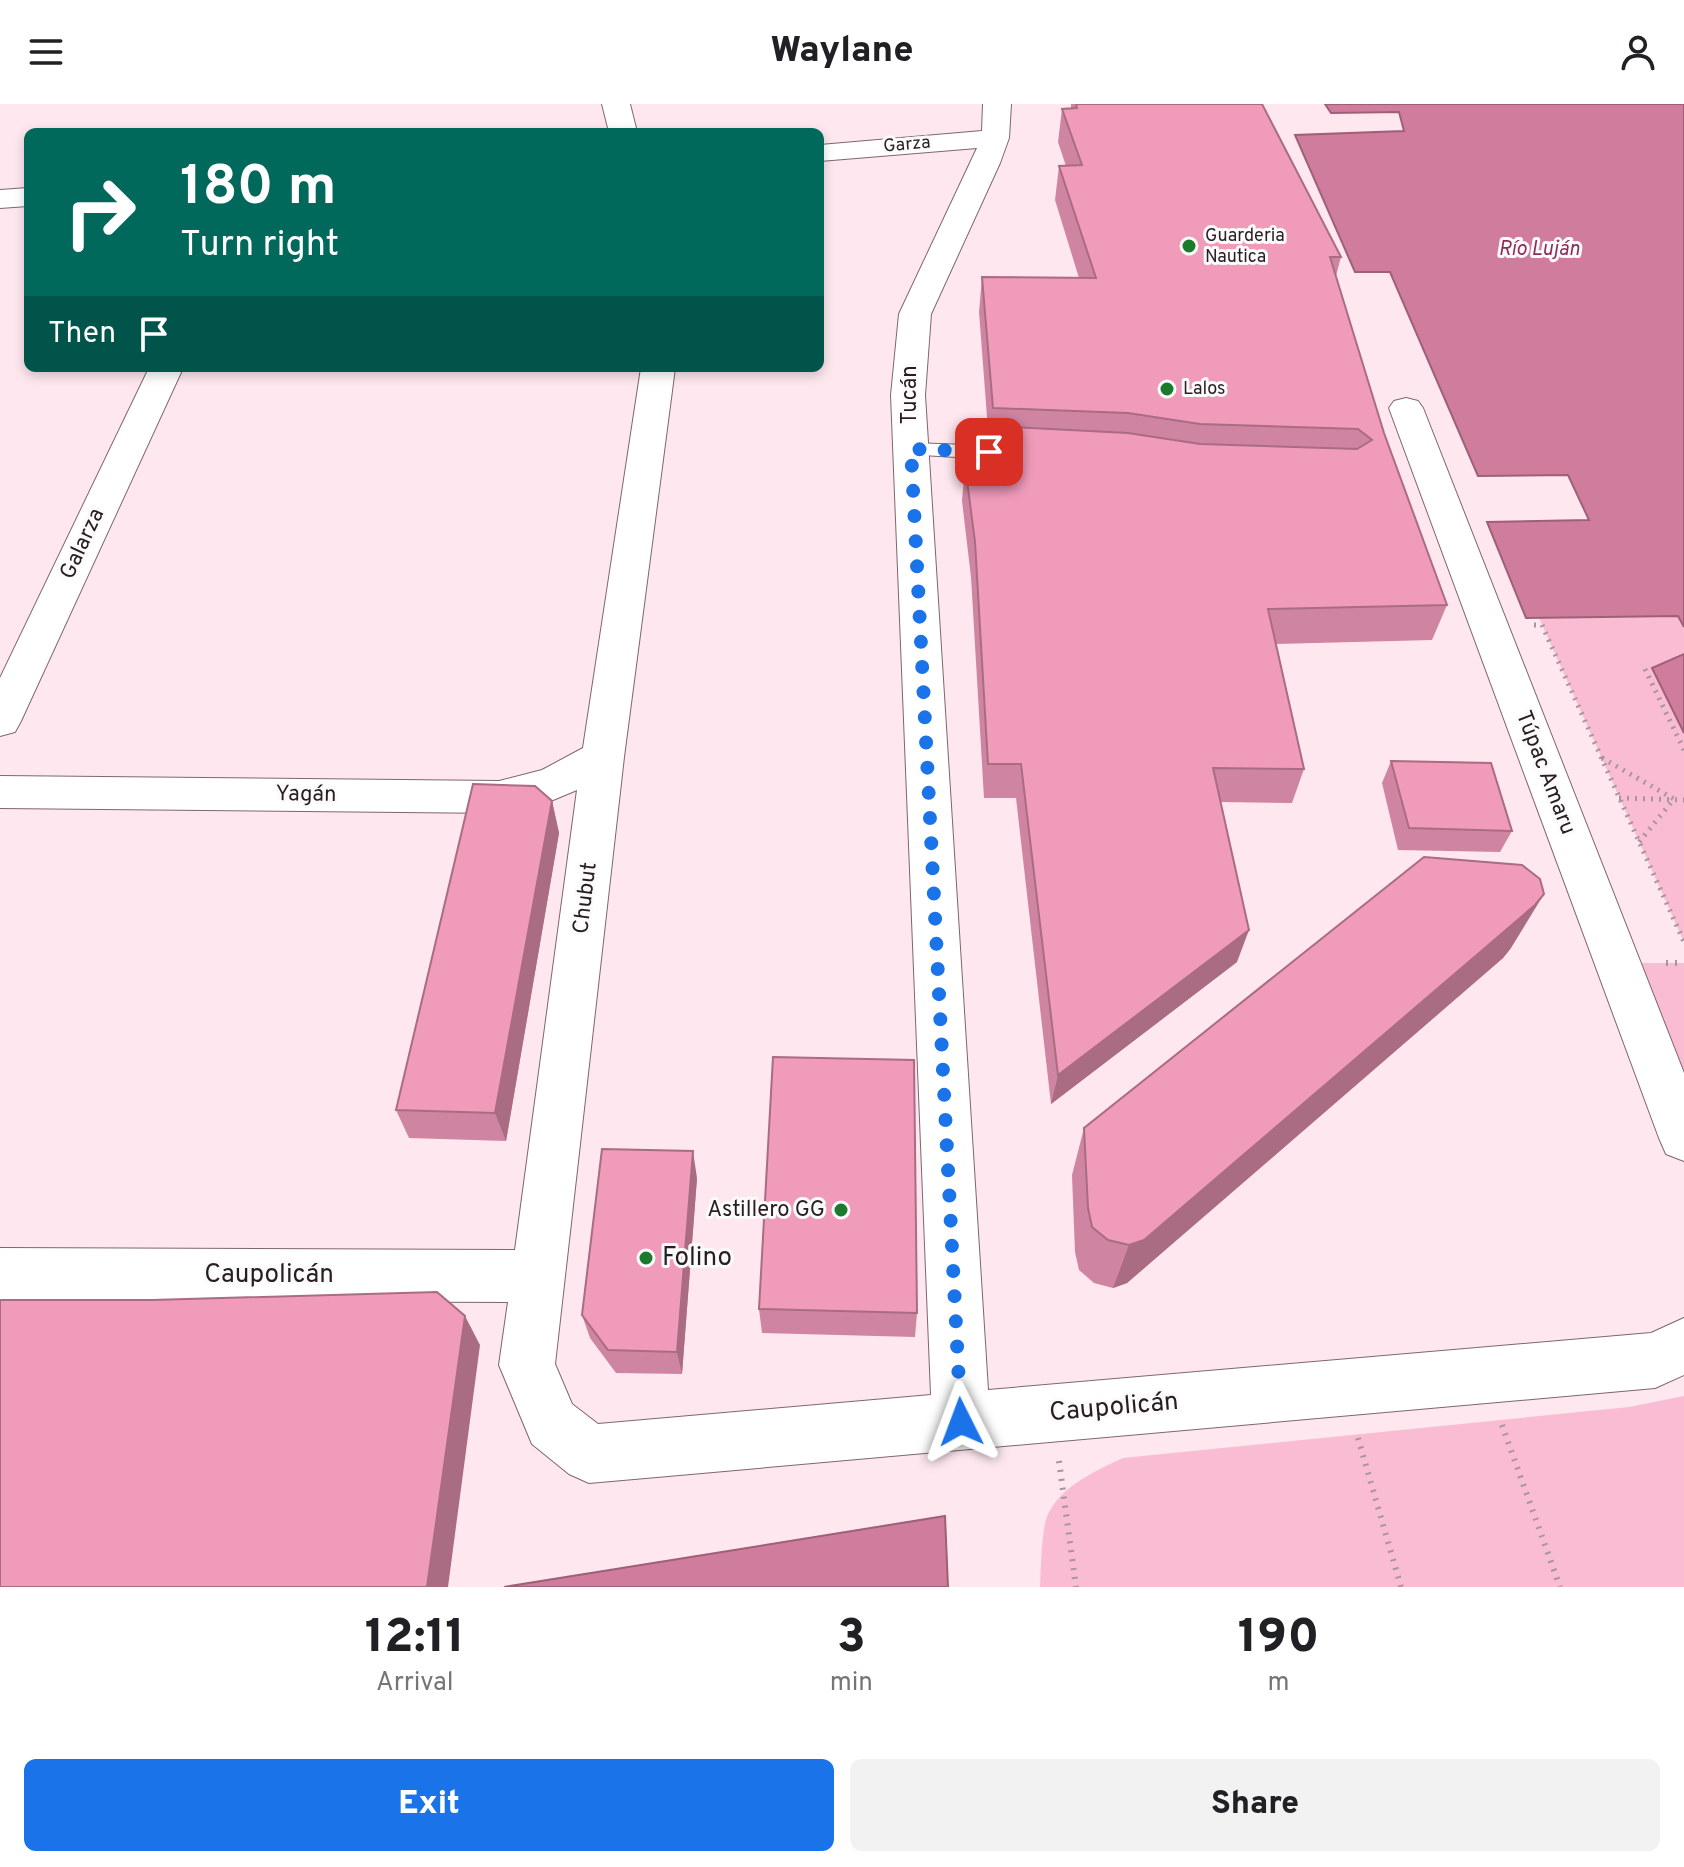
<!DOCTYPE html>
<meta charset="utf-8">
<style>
:root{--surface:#fff;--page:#f2f2f2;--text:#202124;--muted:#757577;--accent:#1a73e8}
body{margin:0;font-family:Overpass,sans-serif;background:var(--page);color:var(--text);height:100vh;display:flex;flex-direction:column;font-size:30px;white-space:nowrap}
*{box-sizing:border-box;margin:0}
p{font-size:26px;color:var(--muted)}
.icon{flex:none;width:44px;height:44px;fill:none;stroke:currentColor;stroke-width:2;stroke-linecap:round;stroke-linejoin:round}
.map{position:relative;height:1483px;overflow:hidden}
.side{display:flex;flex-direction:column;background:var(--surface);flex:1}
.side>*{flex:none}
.banner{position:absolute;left:24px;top:24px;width:800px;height:244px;border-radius:12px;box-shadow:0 4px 12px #0003;background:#00695c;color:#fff;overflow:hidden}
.pin{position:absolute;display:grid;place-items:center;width:68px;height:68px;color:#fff;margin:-34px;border-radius:16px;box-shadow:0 4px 12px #0006}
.me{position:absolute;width:88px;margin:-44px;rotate:357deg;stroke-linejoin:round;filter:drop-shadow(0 0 6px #0008)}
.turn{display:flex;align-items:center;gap:28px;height:168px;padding:0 24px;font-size:36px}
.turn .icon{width:104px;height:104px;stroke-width:2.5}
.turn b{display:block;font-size:56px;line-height:68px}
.then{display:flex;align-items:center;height:76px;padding:0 24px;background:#0003;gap:16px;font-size:30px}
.eta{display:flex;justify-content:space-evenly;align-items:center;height:136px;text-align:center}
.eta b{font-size:48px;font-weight:800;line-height:56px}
.cta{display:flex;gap:16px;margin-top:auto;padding:16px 24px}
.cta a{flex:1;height:92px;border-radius:12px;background:var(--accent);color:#fff;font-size:32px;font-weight:800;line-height:92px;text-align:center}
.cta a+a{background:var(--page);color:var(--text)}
header{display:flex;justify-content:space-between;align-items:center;height:104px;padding:0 24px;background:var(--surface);font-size:36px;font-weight:800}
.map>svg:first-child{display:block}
</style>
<header><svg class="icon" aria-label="menu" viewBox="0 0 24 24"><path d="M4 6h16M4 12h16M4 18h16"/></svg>Waylane<svg class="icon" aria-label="person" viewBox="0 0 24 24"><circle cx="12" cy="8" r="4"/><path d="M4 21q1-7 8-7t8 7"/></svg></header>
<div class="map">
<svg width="1684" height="1483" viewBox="0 0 1684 1483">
<rect width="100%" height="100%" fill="#fee7ef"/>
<!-- green -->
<path fill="#fabcd2" d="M 1678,512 L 1684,523 L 1684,550 L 1652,565 L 1684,629 L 1684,838 L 1539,514 Z
M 1639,859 L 1684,859 L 1684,969 Z
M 1684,1292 L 1684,1483 L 1040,1483 C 1041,1463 1041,1440 1045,1420 C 1052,1386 1095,1367 1123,1354 L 1629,1303 Z"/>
<!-- water -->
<path fill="#d07d9d" stroke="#9e6078" stroke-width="2" d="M 1325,0 L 1684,0 L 1684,523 L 1678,512 L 1526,514 L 1487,418 L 1589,416 L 1568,371 L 1478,372 L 1390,168 L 1355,168 L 1295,31 L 1404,27 L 1399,8 L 1331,9 Z
M 1684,550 L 1684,629 L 1652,564 Z
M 945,1412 L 948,1483 L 504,1483 Z"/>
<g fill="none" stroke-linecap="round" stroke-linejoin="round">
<!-- lane casing -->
<g stroke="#7f666e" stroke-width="2">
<path id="lane" d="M 911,339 L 1027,343 L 1037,350 L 1027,357 L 904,350 L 901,345 Z"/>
</g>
<!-- street casing -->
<g stroke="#7f666e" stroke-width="2">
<path id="street" d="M 602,0 L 630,0 L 637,28 L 609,28 Z
M 983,0 L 1011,0 L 1009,34 L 1000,59 L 931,210 L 925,291 L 988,1286 L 1651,1229 L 1684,1214 L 1684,1271 L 1655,1284 L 589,1379 L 569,1370 L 532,1340 L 499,1261 L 508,1198 L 0,1196 L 0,1144 L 515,1146 L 577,686 L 553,696 L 499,709 L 0,704 L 0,672 L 499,677 L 542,666 L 583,644 L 641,264 L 675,264 L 624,653 L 555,1260 L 572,1300 L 598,1320 L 931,1291 L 891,291 L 899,210 L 977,44 L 820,57 L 820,41 L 982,27 Z
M 28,84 L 28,102 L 0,104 L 0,86 Z
M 149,264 L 183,264 L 21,617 L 15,628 L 0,632 L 0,574 Z
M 1406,294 L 1418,297 L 1423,304 L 1684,969 L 1684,1057 L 1666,1050 L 1659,1034 L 1389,304 L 1394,297 Z"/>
</g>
<!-- path-far1 -->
<path stroke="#a9969d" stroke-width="5" stroke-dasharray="2 6" stroke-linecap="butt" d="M 1534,521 L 1542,521 L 1684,838
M 1645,565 L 1684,646
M 1602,654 L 1674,695 L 1639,738
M 1619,694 L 1684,696"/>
<!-- path -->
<path stroke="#a9969d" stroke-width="6" stroke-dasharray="2 7" stroke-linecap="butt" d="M 1666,859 L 1684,859
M 1502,1321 L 1560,1483
M 1358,1334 L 1401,1483
M 1059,1357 L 1076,1483"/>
<!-- lane -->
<use href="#lane" fill="#fff" fill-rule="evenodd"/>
<!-- street -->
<use href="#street" fill="#fff" fill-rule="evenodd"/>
</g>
<!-- wall -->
<path fill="#cf85a1" d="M 1071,0 L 1262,0 L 1341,153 L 1336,172 L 1384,329 L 1447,501 L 1432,536 L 1276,540 L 1304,665 L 1292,699 L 1220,698 L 1237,858 L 1051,1000 L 1016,694 L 984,694 L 971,473 L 962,397 L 965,361 L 991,358 L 992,339 L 989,339 L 979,208 L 982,173 L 1079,174 L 1055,96 L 1059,62 L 1066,62 L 1058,38 L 1062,5 L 1071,4 Z
M 1391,657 L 1512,727 L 1500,748 L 1398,746 L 1382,679 Z
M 552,697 L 559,729 L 506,1037 L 409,1034 L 396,1006 Z
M 1511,844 L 1503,854 L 1127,1179 L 1113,1184 L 1094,1179 L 1079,1166 L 1075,1148 L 1072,1071 L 1084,1024 Z
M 697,1074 L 682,1270 L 616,1269 L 590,1234 L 582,1211 Z
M 759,1205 L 917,1209 L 915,1233 L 762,1229 Z"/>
<!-- shaded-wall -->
<path fill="#a96c83" d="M 552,697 L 559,729 L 506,1037 L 495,1009 Z
M 1544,790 L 1511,844 L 1503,854 L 1127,1179 L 1113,1184 L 1129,1141 Z
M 1249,826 L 1237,858 L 1051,1000 L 1058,971 Z
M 693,1047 L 697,1074 L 682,1270 L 677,1248 Z
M 465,1212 L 480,1241 L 448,1483 L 427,1483 Z"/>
<!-- building -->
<path fill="#f19bbb" stroke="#a96c83" stroke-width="2" d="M 1076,0 L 1262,0 L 1341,153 L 1330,153 L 1384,329 L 1447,501 L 1268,505 L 1304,665 L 1213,664 L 1249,826 L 1058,971 L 1021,660 L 988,660 L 975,438 L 965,361 L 996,358 L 994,322 L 1128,329 L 1200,340 L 1357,345 L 1372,336 L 1358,325 L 1200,320 L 1128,309 L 993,304 L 982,173 L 1096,174 L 1059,62 L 1082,61 L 1062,5 L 1077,4 Z
M 1391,657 L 1491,659 L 1512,727 L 1409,724 Z
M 473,680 L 535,682 L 552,697 L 495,1009 L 396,1006 Z
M 1424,753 L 1522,761 L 1540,775 L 1544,790 L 1535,801 L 1144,1136 L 1129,1141 L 1108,1136 L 1092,1123 L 1088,1104 L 1084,1024 Z
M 773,953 L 914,956 L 917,1209 L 759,1205 Z
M 602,1045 L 693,1047 L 677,1248 L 608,1246 L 582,1211 Z
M 437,1188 L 465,1212 L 427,1483 L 0,1483 L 0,1196 L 152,1196 Z"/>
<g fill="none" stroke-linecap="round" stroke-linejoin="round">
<!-- route -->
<path stroke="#1a73e8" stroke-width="14" stroke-dasharray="0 25.2" d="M 961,1318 L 911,345 L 989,348"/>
</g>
<!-- markers -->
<g fill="#1a7b2d" stroke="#fbfbfb" stroke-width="3">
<circle cx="1189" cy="142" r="8"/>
<circle cx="1167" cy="285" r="8"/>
<circle cx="841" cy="1106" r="8"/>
<circle cx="646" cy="1154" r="8"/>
</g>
<g text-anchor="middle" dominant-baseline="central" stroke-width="6" stroke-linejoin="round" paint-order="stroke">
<!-- far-street labels -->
<g font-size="18" fill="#281d21" stroke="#fbfbfb">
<text transform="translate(907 41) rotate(-5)">Garza</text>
</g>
<!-- far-poi labels -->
<g font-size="18" fill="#281d21" stroke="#fbfbfb" text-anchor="start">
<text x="1205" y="132">Guarderia<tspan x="1205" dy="21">Nautica</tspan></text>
<text x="1183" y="285">Lalos</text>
</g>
<!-- far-water labels -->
<g font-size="20" font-style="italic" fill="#8e2b59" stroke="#fbfbfb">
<text x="1539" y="146">Río Luján</text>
</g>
<!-- street labels -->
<g font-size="22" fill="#281d21" stroke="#fbfbfb">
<text transform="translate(910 291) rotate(-90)">Tucán</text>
<text transform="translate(83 440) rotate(-65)">Galarza</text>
<text transform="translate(1545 669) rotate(69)">Túpac Amaru</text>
<text transform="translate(306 691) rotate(1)">Yagán</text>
<text transform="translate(586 794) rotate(-83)">Chubut</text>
</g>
<!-- poi labels -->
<g font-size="22" fill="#281d21" stroke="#fbfbfb" text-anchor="end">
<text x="825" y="1106">Astillero GG</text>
</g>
<!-- near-poi labels -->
<g font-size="26" fill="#281d21" stroke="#fbfbfb" text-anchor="start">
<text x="662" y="1154">Folino</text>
</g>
<!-- near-street labels -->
<g font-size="26" fill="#281d21" stroke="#fbfbfb">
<text x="269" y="1171">Caupolicán</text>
<text transform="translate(1114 1304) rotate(-5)">Caupolicán</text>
</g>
</g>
</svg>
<div class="pin" style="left:989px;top:348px;background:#d93025"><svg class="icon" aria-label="arrive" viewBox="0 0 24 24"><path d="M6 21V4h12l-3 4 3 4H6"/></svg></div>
<svg class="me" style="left:961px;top:1318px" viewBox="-20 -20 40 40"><path d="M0-17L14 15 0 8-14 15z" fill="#1a73e8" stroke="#fff" stroke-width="4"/></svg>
<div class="banner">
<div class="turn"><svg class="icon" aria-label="right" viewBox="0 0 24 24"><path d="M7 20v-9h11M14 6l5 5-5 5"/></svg><div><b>180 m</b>Turn right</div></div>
<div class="then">Then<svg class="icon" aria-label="arrive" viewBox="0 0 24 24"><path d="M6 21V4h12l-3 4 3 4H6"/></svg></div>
</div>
</div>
<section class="side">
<div class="eta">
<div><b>12:11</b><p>Arrival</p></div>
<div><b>3</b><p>min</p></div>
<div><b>190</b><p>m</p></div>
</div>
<div class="cta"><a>Exit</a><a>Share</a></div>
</section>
